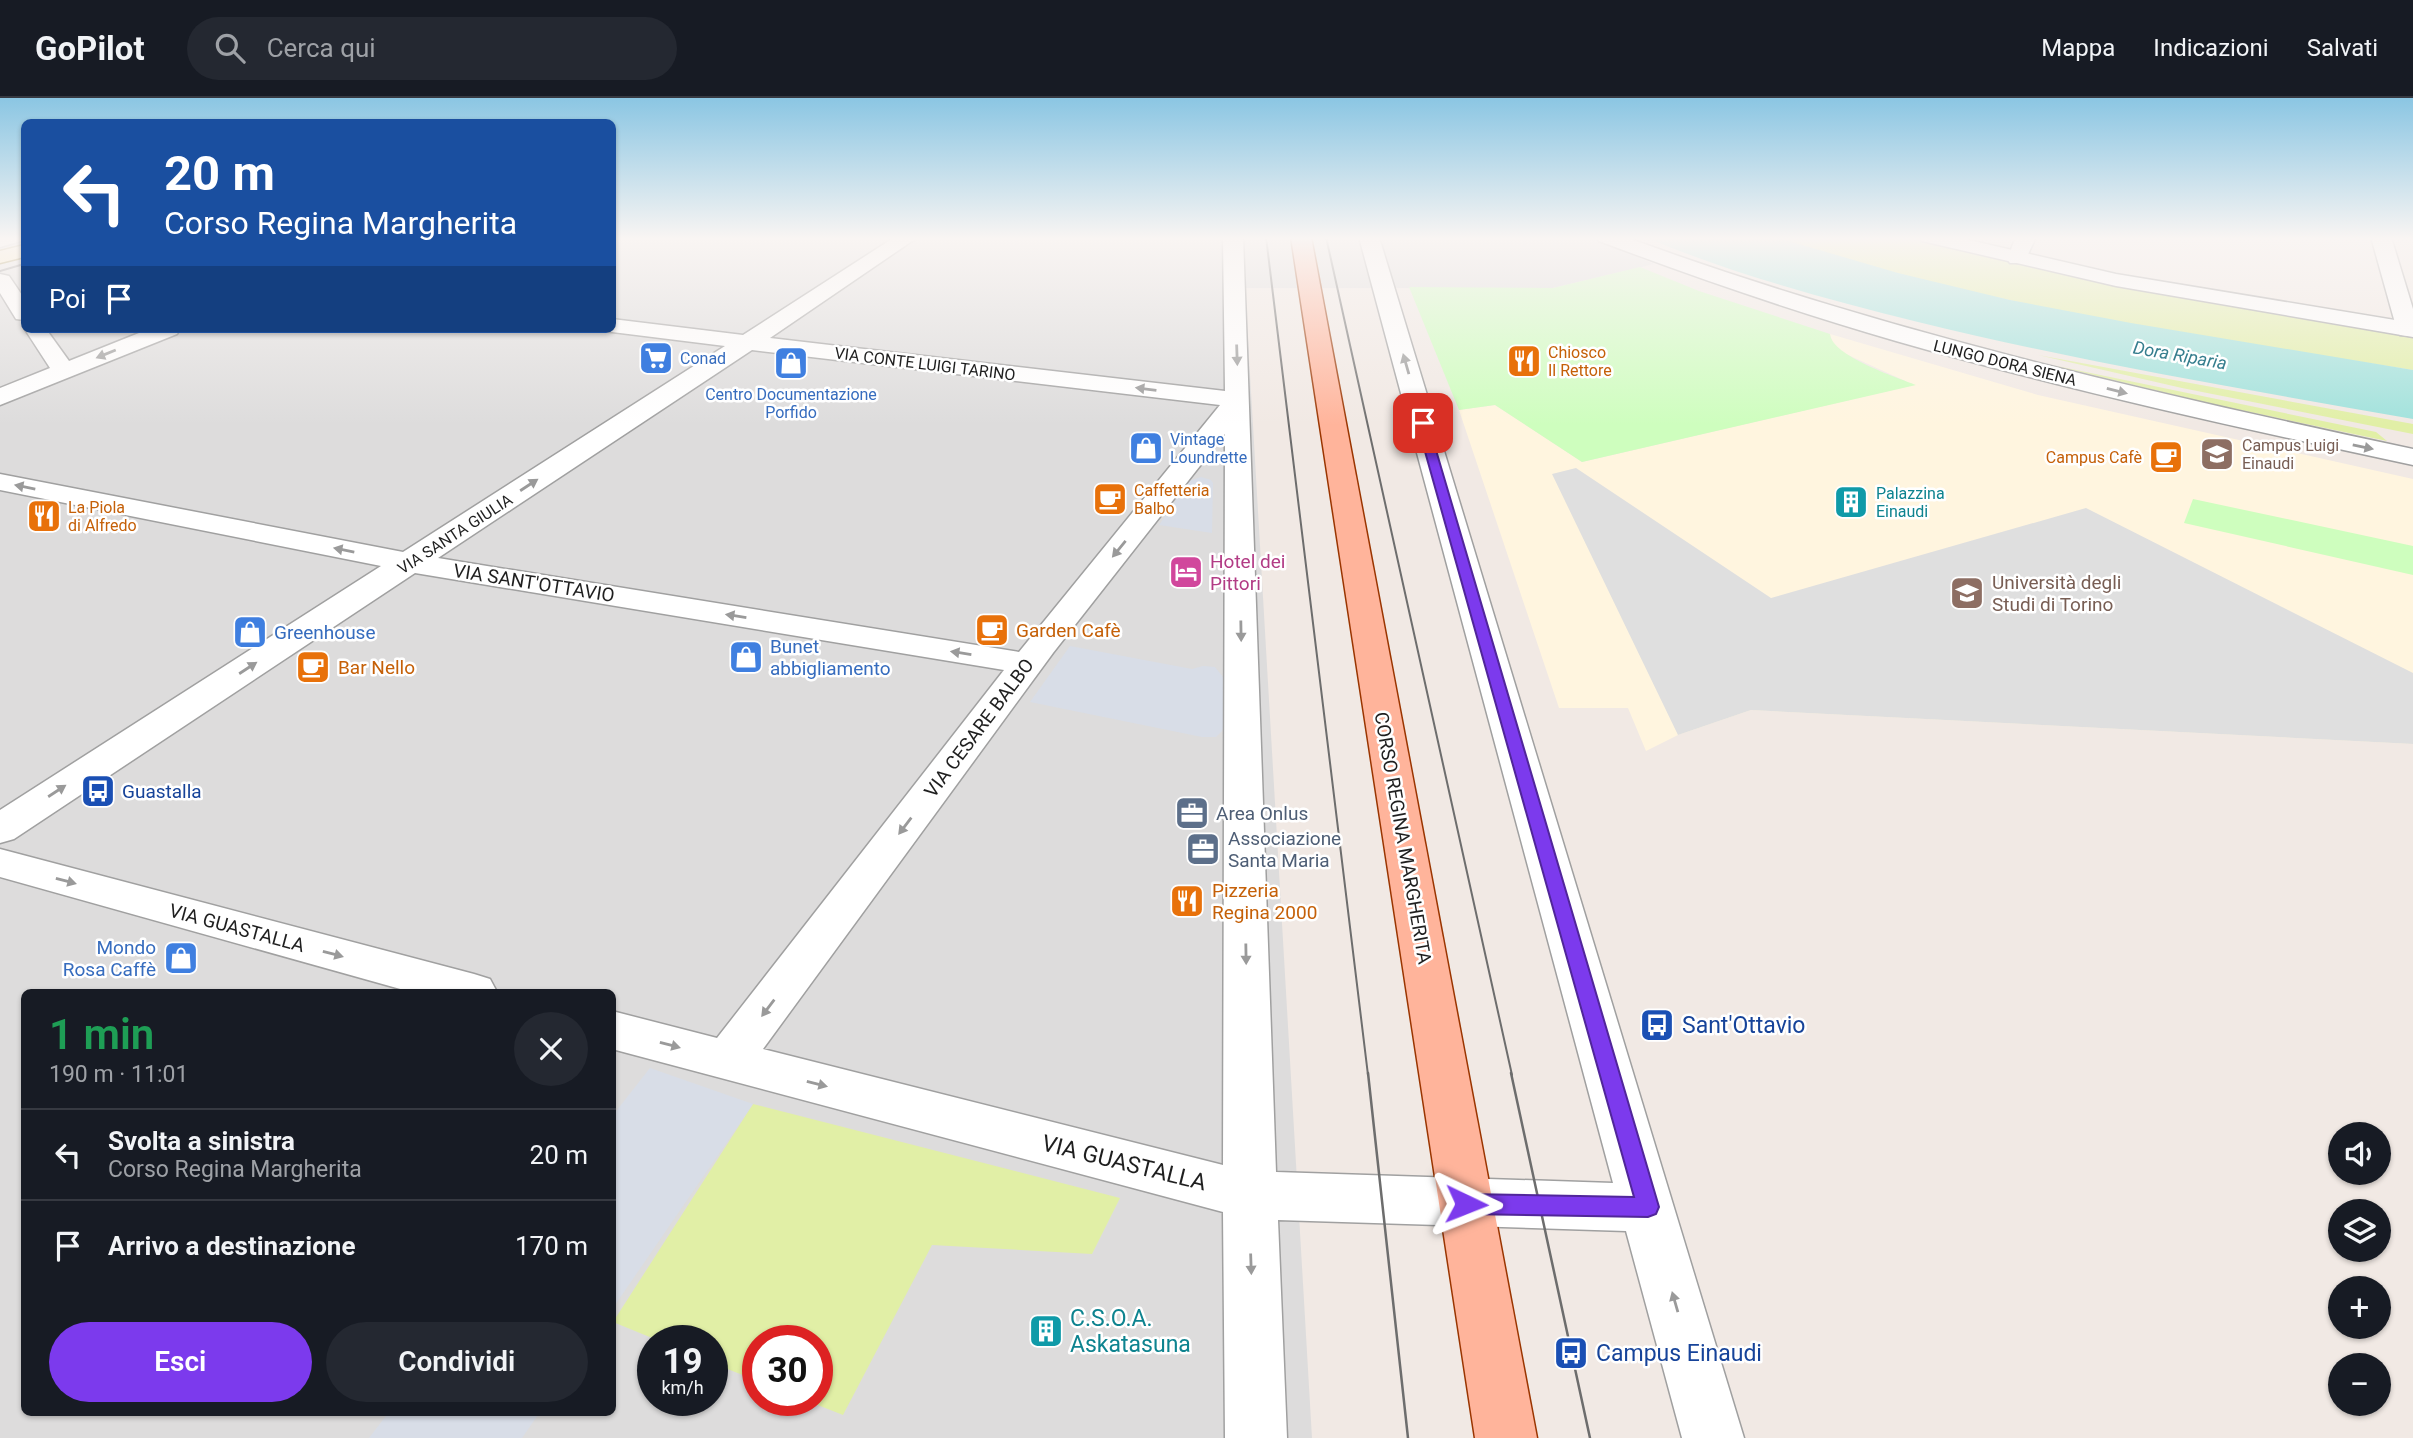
<!DOCTYPE html>
<html lang="it">
<meta charset="utf-8">
<style>
:root{--surface:#171b24;--page:#242831;--text:#f1f3f6;--muted:#9ea1a6;--line:#363941;--accent:#7c3aed}
body{margin:0;font-family:Roboto,sans-serif;background:var(--page);color:var(--text);height:100vh;display:flex;flex-direction:column;font-size:26px;white-space:nowrap}
*{box-sizing:border-box;margin:0}
p{font-size:23px;color:var(--muted)}
.icon{flex:none;width:38px;height:38px;fill:none;stroke:currentColor;stroke-width:2;stroke-linecap:round;stroke-linejoin:round}
.map{position:relative;flex:1;overflow:hidden}
.side{position:absolute;left:21px;top:891px;width:595px;height:427px;display:flex;flex-direction:column;background:var(--surface);border-radius:10px;box-shadow:0 2px 5px #0004}
.side>*{flex:none}
.top-card{position:absolute;left:21px;top:21px;width:595px;height:214px;border-radius:10px;box-shadow:0 2px 5px #0004;background:#1a4fa0;color:#fff;overflow:hidden}
.buttons{position:absolute;left:2328px;top:1024px;display:grid;gap:14px}
.buttons a{display:grid;place-items:center;width:63px;height:63px;border-radius:50%;background:var(--surface);box-shadow:0 2px 5px #0004;font-size:35px}
.speed{position:absolute;left:637px;top:1227px;display:flex;gap:14px;font-size:35px;font-weight:700;text-align:center}
.speed>*{display:grid;place-content:center;width:91px;height:91px;border-radius:50%;background:var(--surface);box-shadow:0 2px 5px #0004;line-height:1}
.speed small{font-size:18px;font-weight:400}
.speed .limit{border:10px solid #d22;background:#fff;color:#111}
.pin{position:absolute;display:grid;place-items:center;width:60px;height:60px;color:#fff;margin:-30px;border-radius:14px;box-shadow:0 4px 10px #0006}
.me{position:absolute;width:77px;margin:-38px;rotate:92deg;stroke-linejoin:round;filter:drop-shadow(0 0 5px #0008)}
.turn{display:flex;align-items:center;gap:24px;height:147px;padding:0 28px;font-size:32px}
.turn .icon{width:91px;height:91px;stroke-width:2.5}
.turn b{display:block;font-size:49px;line-height:60px}
.then{display:flex;align-items:center;height:66px;padding:0 28px;background:#0003;gap:14px;font-size:26px}
.round{display:grid;place-items:center;flex:none;width:74px;height:74px;border-radius:37px;background:var(--page)}
.headline{display:flex;align-items:center;justify-content:space-between;height:119px;padding:0 28px}
h1{font-size:42px;font-weight:600;line-height:52px;color:#1e9e55}
.primary-button{display:flex;gap:14px;margin-top:auto;padding:14px 28px}
.primary-button a{flex:1;height:80px;border-radius:42px;background:var(--accent);color:#fff;font-size:28px;font-weight:600;line-height:80px;text-align:center}
.primary-button a+a{background:var(--page);color:var(--text)}
ul{padding:0;list-style:none}
li{display:flex;align-items:center;gap:21px;height:91px;padding:0 28px;border-top:2px solid var(--line)}
li div{flex:1}
li b{display:block;font-size:26px}
li em{font-style:normal}
header{display:flex;align-items:center;gap:42px;box-sizing:border-box;height:98px;padding:0 35px;background:var(--surface);border-bottom:2px solid var(--line)}
header strong{font-size:33px}
nav{display:flex;gap:38px;margin-inline-start:auto;font-size:24px}
.search{width:490px;height:63px;background:var(--page);display:flex;align-items:center;gap:18px;box-sizing:border-box;padding:0 24px;border-radius:38px;color:var(--muted);font-size:26px}
.map>svg:first-child{display:block}
</style>
<header>
<strong>GoPilot</strong>
<div class="search"><svg class="icon" aria-label="search" viewBox="0 0 24 24"><circle cx="10" cy="10" r="6"/><path d="M15 15l6 6"/></svg>Cerca qui</div>
<nav><a>Mappa</a><a>Indicazioni</a><a>Salvati</a></nav>
</header>
<div class="map">
<svg width="2413" height="1340" viewBox="0 0 2413 1340">
<rect width="100%" height="100%" fill="#f1e9e4"/>
<!-- residential -->
<path fill="#dddcdc" fill-rule="evenodd" d="M 0,139 L 24,139 L 24,231 L 612,231 L 613,139 L 1590,139 L 1654,166 L 1553,190 L 1245,190 L 1312,1340 L 0,1340 ZM 24,894 L 612,894 L 612,1314 L 24,1314 ZM 653,1242 L 712,1242 L 712,1302 L 653,1302 ZM 758,1242 L 817,1242 L 817,1302 L 758,1302 Z"/>
<!-- education -->
<path fill="#fff5df" d="M 1830,236 L 2038,297 L 2413,381 L 2413,646 L 1751,612 L 1678,637 L 1646,653 L 1628,610 L 1559,610 L 1459,312 L 1495,307 L 1582,364 L 1914,287 L 1846,256 L 1833,247 Z"/>
<!-- grass -->
<path fill="#e1efa6" d="M 1775,139 L 1908,139 L 2130,191 L 2413,238 L 2413,272 C 2199,238 1982,208 1775,139 Z
M 2038,257 L 2413,326 L 2413,336 L 2182,290 Z
M 2052,267 L 2376,334 L 2387,343 L 2212,306 Z
M 753,1006 L 1120,1100 L 1092,1156 L 932,1147 L 843,1317 L 805,1302 L 817,1302 L 817,1242 L 758,1242 L 758,1283 L 712,1265 L 712,1242 L 657,1242 L 613,1224 Z"/>
<!-- park -->
<path fill="#cefebe" d="M 1640,169 L 1699,193 L 1830,236 C 1832,258 1896,279 1916,287 L 1582,364 L 1495,307 L 1459,312 L 1409,189 L 1553,190 Z
M 2193,401 L 2413,448 L 2413,477 L 2184,425 Z"/>
<!-- parking -->
<path fill="#dfdfdf" d="M 1576,370 L 1771,500 L 2086,410 L 2413,575 L 2413,646 L 1751,612 L 1678,637 L 1552,376 Z"/>
<!-- plaza -->
<path fill="#d8dde7" d="M 1201,379 L 1211,382 L 1213,385 L 1212,435 L 1159,427 L 1189,383 Z
M 1070,548 L 1192,571 L 1203,568 L 1215,569 L 1227,584 L 1230,616 L 1222,633 L 1216,639 L 1202,639 L 1030,604 Z
M 650,970 L 753,1006 L 613,1210 L 613,1017 Z
M 389,1314 L 540,1314 L 522,1340 L 369,1340 Z"/>
<!-- water -->
<path fill="#a1e2dc" d="M 1645,139 L 1775,139 L 1898,175 L 2010,202 L 2131,225 L 2413,272 L 2413,321 C 2248,292 2081,264 1918,224 C 1826,201 1732,176 1645,139 Z"/>
<g fill="none" stroke-linecap="round" stroke-linejoin="round">
<!-- minor casing -->
<g stroke="#a0a0a0" stroke-width="3">
<path id="minor" d="M 0,139 L 23,139 L 21,143 L 0,149 Z
M 895,139 L 918,139 L 770,240 L 1225,293 L 1223,139 L 1243,139 L 1276,1074 L 1613,1085 L 1359,139 L 1379,139 L 1744,1340 L 1682,1340 L 1626,1133 L 1278,1122 L 1287,1340 L 1225,1340 L 1223,1114 L 612,951 L 612,913 L 717,940 L 1004,572 L 415,475 L 14,741 L 0,745 L 0,712 L 381,468 L 0,392 L 0,376 L 403,454 L 725,248 L 604,233 L 603,231 L 612,231 L 612,221 L 743,237 ZM 752,252 L 1220,307 L 1019,554 L 438,460 ZM 1225,336 L 1223,1067 L 763,951 L 1053,555 Z
M 2016,139 L 2036,139 L 2024,165 L 2010,165 L 2007,161 Z
M 2371,139 L 2391,139 L 2413,211 L 2413,238 L 2400,237 L 2397,232 Z
M 0,176 L 9,178 L 24,200 L 24,222 L 16,221 L 0,195 Z
M 24,230 L 46,231 L 69,263 L 149,231 L 180,231 L 177,236 L 0,307 L 0,290 L 50,270 Z
M 0,751 L 474,876 L 490,881 L 497,894 L 411,894 L 0,779 Z"/>
</g>
<!-- tertiary casing -->
<g stroke="#a0a0a0" stroke-width="3">
<path id="tertiary" d="M 1597,139 L 1625,139 C 1882,233 2146,294 2413,351 L 2413,367 C 2240,330 2067,292 1896,243 C 1796,214 1697,180 1599,143 Z
M 1920,139 L 1956,139 L 2116,176 L 2413,225 L 2413,239 L 2116,188 L 1922,143 Z"/>
</g>
<!-- secondary casing -->
<g stroke="#7c6100" stroke-width="3">
<path id="secondary" d="M 24,147 L 24,159 L 0,165 L 0,153 Z"/>
</g>
<!-- primary casing -->
<g stroke="#9a3500" stroke-width="3">
<path id="primary" d="M 1291,139 L 1311,139 L 1537,1340 L 1475,1340 Z"/>
</g>
<!-- minor -->
<use href="#minor" fill="#fff" fill-rule="evenodd"/>
<!-- tertiary -->
<use href="#tertiary" fill="#fff" fill-rule="evenodd"/>
<!-- secondary -->
<use href="#secondary" fill="#ffeab4" fill-rule="evenodd"/>
<!-- primary -->
<use href="#primary" fill="#ffb49b" fill-rule="evenodd"/>
<!-- tram-far1 -->
<path stroke="#6d6d6d" stroke-width="2" d="M 1266,139 L 1368,977
M 1326,139 L 1512,977
M 0,173 L 24,166"/>
<!-- tram -->
<path stroke="#6d6d6d" stroke-width="2.5" d="M 1368,975 L 1408,1340
M 1511,975 L 1590,1340"/>
</g>
<!-- one-way arrows -->
<defs><path id="oneway-solid" d="M-6-.8H1V-3.2L6.5 0L1 3.2V.8H-6Z" transform="scale(1.75)"/></defs>
<g fill="#9a9a9a">
<use href="#oneway-solid" transform="translate(106 256) rotate(158)"/>
<use href="#oneway-solid" transform="translate(1237 257) rotate(88)"/>
<use href="#oneway-solid" transform="translate(1406 266) rotate(-106)"/>
<use href="#oneway-solid" transform="translate(1146 291) rotate(-173)"/>
<use href="#oneway-solid" transform="translate(2117 293) rotate(14)"/>
<use href="#oneway-solid" transform="translate(2363 349) rotate(12)"/>
<use href="#oneway-solid" transform="translate(529 387) rotate(-33)"/>
<use href="#oneway-solid" transform="translate(25 389) rotate(-169)"/>
<use href="#oneway-solid" transform="translate(1119 451) rotate(129)"/>
<use href="#oneway-solid" transform="translate(344 452) rotate(-169)"/>
<use href="#oneway-solid" transform="translate(736 518) rotate(-171)"/>
<use href="#oneway-solid" transform="translate(1241 533) rotate(89)"/>
<use href="#oneway-solid" transform="translate(961 555) rotate(-171)"/>
<use href="#oneway-solid" transform="translate(248 570) rotate(-33)"/>
<use href="#oneway-solid" transform="translate(57 693) rotate(-33)"/>
<use href="#oneway-solid" transform="translate(905 728) rotate(127)"/>
<use href="#oneway-solid" transform="translate(66 783) rotate(15)"/>
<use href="#oneway-solid" transform="translate(333 856) rotate(15)"/>
<use href="#oneway-solid" transform="translate(1246 856) rotate(89)"/>
<use href="#oneway-solid" transform="translate(768 910) rotate(127)"/>
<use href="#oneway-solid" transform="translate(670 947) rotate(15)"/>
<use href="#oneway-solid" transform="translate(817 986) rotate(14)"/>
<use href="#oneway-solid" transform="translate(1251 1166) rotate(88)"/>
<use href="#oneway-solid" transform="translate(1675 1204) rotate(-106)"/>
</g>
<!-- sky -->
<linearGradient id="sky" x2="0" y2="1"><stop stop-color="#8bc6e3"/><stop offset="0.43" stop-color="#f9f5f3"/><stop offset="1" stop-color="#f9f5f3" stop-opacity="0"/></linearGradient>
<rect width="2413" height="327" fill="url(#sky)"/>
<!-- route -->
<path fill="#7c3aed" stroke="#51269a" stroke-width="2" d="M 1419,323 L 1428,325 L 1659,1109 L 1656,1116 L 1648,1119 L 1466,1116 L 1458,1113 L 1455,1106 L 1458,1099 L 1466,1096 L 1634,1099 L 1417,325 Z"/>
<!-- icons -->
<defs>
<g id="supermarket-square" transform="scale(1.75)"><rect x="-9" y="-9" width="18" height="18" rx="4" fill="#3f7fe0" stroke="#fff"/><path d="M-6-5.5h2.5l.6 2H6L4.5 2H-2.5L-4.4-4H-6ZM-1.5 3.2a1.3 1.3 0 1 0 .1 0ZM3 3.2a1.3 1.3 0 1 0 .1 0Z" fill="#fff"/></g>
<g id="restaurant-square" transform="scale(1.75)"><rect x="-9" y="-9" width="18" height="18" rx="4" fill="#e8710a" stroke="#fff"/><path d="M-5-6h1v4h1v-4h1v4h1v-4h1v5L-1.5 .5V6h-2V.5L-5-1ZM5-6V6H3V1.5H1.5Q1.5-4 5-6Z" fill="#fff"/></g>
<g id="shop-square" transform="scale(1.75)"><rect x="-9" y="-9" width="18" height="18" rx="4" fill="#3f7fe0" stroke="#fff"/><path d="M-5-2.5h2.3a2.7 3.5 0 0 1 5.4 0H5L5.5 6h-11ZM-1.5-2.5h3a1.5 2.3 0 0 0-3 0Z" fill="#fff"/></g>
<g id="university-square" transform="scale(1.75)"><rect x="-9" y="-9" width="18" height="18" rx="4" fill="#8d6e63" stroke="#fff"/><path d="M0-5L7-2L0 1L-7-2ZM-4 1L0 2.5L4 1V4Q0 6-4 4Z" fill="#fff"/></g>
<g id="cafe-square" transform="scale(1.75)"><rect x="-9" y="-9" width="18" height="18" rx="4" fill="#e8710a" stroke="#fff"/><path d="M-5.5-4.5H6V0H3Q3 3.5 0 3.5H-2.5Q-5.5 3.5-5.5 0ZM3-3.2v2h1.7v-2ZM-6 4.5H4V6H-6Z" fill="#fff"/></g>
<g id="building-square" transform="scale(1.75)"><rect x="-9" y="-9" width="18" height="18" rx="4" fill="#0f9aa8" stroke="#fff"/><path d="M-4-6H4V6H1V3H-1V6H-4ZM-2.5-4.3h1.7v1.8h-1.7ZM.8-4.3h1.7v1.8H.8ZM-2.5-1h1.7V.8h-1.7ZM.8-1h1.7V.8H.8Z" fill="#fff"/></g>
<g id="hotel-square" transform="scale(1.75)"><rect x="-9" y="-9" width="18" height="18" rx="4" fill="#d1479c" stroke="#fff"/><path d="M-6-4.5h1.5V1H6V5H4.5V3h-9V5H-6ZM-4 0a1.8 1.8 0 1 1 3.6 0ZM.5 0V-2.5h3Q6-2.5 6 0Z" fill="#fff"/></g>
<g id="bus-square" transform="scale(1.75)"><rect x="-9" y="-9" width="18" height="18" rx="4" fill="#1a4fb4" stroke="#fff"/><path d="M-5-6H5V4H4V6H2V4H-2V6H-4V4H-5ZM-3.5-4V0h7V-4ZM-3.5 1.2v1.5H-2V1.2ZM2 1.2v1.5H3.5V1.2Z" fill="#fff"/></g>
<g id="office-square" transform="scale(1.75)"><rect x="-9" y="-9" width="18" height="18" rx="4" fill="#5c6f8a" stroke="#fff"/><path d="M-6-3h4V-5.5h4V-3h4V5H-6ZM-1-4.5V-3h2v-1.5ZM-6 0V1H6V0Z" fill="#fff"/></g>
</defs>
<g fill-rule="evenodd">
<use href="#supermarket-square" x="656" y="260"/>
<use href="#restaurant-square" x="1524" y="263"/>
<use href="#shop-square" x="791" y="265"/>
<use href="#shop-square" x="1146" y="350"/>
<use href="#university-square" x="2217" y="356"/>
<use href="#cafe-square" x="2166" y="359"/>
<use href="#cafe-square" x="1110" y="401"/>
<use href="#building-square" x="1851" y="404"/>
<use href="#restaurant-square" x="44" y="418"/>
<use href="#hotel-square" x="1186" y="474"/>
<use href="#university-square" x="1967" y="495"/>
<use href="#cafe-square" x="992" y="532"/>
<use href="#shop-square" x="250" y="534"/>
<use href="#shop-square" x="746" y="559"/>
<use href="#cafe-square" x="313" y="569"/>
<use href="#bus-square" x="98" y="693"/>
<use href="#office-square" x="1192" y="715"/>
<use href="#office-square" x="1203" y="751"/>
<use href="#restaurant-square" x="1187" y="803"/>
<use href="#shop-square" x="181" y="860"/>
<use href="#bus-square" x="1657" y="927"/>
<use href="#building-square" x="1046" y="1233"/>
<use href="#bus-square" x="1571" y="1255"/>
</g>
<g text-anchor="middle" dominant-baseline="central" stroke-width="5" stroke-linejoin="round" paint-order="stroke">
<!-- far-food labels -->
<g font-size="16" fill="#c56008" stroke="#fff" text-anchor="start">
<text x="1548" y="254">Chiosco<tspan x="1548" dy="18">Il Rettore</tspan></text>
<text x="2142" y="359" text-anchor="end">Campus Cafè</text>
<text x="1134" y="392">Caffetteria<tspan x="1134" dy="18">Balbo</tspan></text>
<text x="68" y="409">La Piola<tspan x="68" dy="18">di Alfredo</tspan></text>
</g>
<!-- far-shop labels -->
<g font-size="16" fill="#366cbe" stroke="#fff" text-anchor="start">
<text x="680" y="260">Conad</text>
<text x="791" y="296" text-anchor="middle">Centro Documentazione<tspan x="791" dy="18">Porfido</tspan></text>
<text x="1170" y="341">Vintage<tspan x="1170" dy="18">Loundrette</tspan></text>
</g>
<!-- far-street labels -->
<g font-size="16" fill="#1f1f1f" stroke="#fff">
<text transform="translate(2005 265) rotate(14)">LUNGO DORA SIENA</text>
<text transform="translate(925 266) rotate(7)">VIA CONTE LUIGI TARINO</text>
<text transform="translate(455 436) rotate(-33)">VIA SANTA GIULIA</text>
</g>
<!-- far-education labels -->
<g font-size="16" fill="#785e54" stroke="#fff" text-anchor="start">
<text x="2242" y="347">Campus Luigi<tspan x="2242" dy="18">Einaudi</tspan></text>
</g>
<!-- far-culture labels -->
<g font-size="16" fill="#0d838f" stroke="#fff" text-anchor="start">
<text x="1876" y="395">Palazzina<tspan x="1876" dy="18">Einaudi</tspan></text>
</g>
<!-- far-water labels -->
<g font-size="18" font-style="italic" fill="#367e8e" stroke="#fff">
<text transform="translate(2180 257) rotate(10)">Dora Riparia</text>
</g>
<!-- hotel labels -->
<g font-size="19" fill="#b23c85" stroke="#fff" text-anchor="start">
<text x="1210" y="463">Hotel dei<tspan x="1210" dy="22">Pittori</tspan></text>
</g>
<!-- education labels -->
<g font-size="19" fill="#785e54" stroke="#fff" text-anchor="start">
<text x="1992" y="484">Università degli<tspan x="1992" dy="22">Studi di Torino</tspan></text>
</g>
<!-- street labels -->
<g font-size="19" fill="#1f1f1f" stroke="#fff">
<text transform="translate(534 485) rotate(9)">VIA SANT'OTTAVIO</text>
<text transform="translate(979 630) rotate(-53)">VIA CESARE BALBO</text>
<text transform="translate(1403 740) rotate(80)">CORSO REGINA MARGHERITA</text>
<text transform="translate(237 830) rotate(15)">VIA GUASTALLA</text>
</g>
<!-- food labels -->
<g font-size="19" fill="#c56008" stroke="#fff" text-anchor="start">
<text x="1016" y="532">Garden Cafè</text>
<text x="338" y="569">Bar Nello</text>
<text x="1212" y="792">Pizzeria<tspan x="1212" dy="22">Regina 2000</tspan></text>
</g>
<!-- shop labels -->
<g font-size="19" fill="#366cbe" stroke="#fff" text-anchor="start">
<text x="274" y="534">Greenhouse</text>
<text x="770" y="548">Bunet<tspan x="770" dy="22">abbigliamento</tspan></text>
<text x="156" y="849" text-anchor="end">Mondo<tspan x="156" dy="22">Rosa Caffè</tspan></text>
</g>
<!-- transit labels -->
<g font-size="19" fill="#164399" stroke="#fff" text-anchor="start">
<text x="122" y="693">Guastalla</text>
</g>
<!-- service labels -->
<g font-size="19" fill="#4e5e75" stroke="#fff" text-anchor="start">
<text x="1216" y="715">Area Onlus</text>
<text x="1228" y="740">Associazione<tspan x="1228" dy="22">Santa Maria</tspan></text>
</g>
<!-- near-transit labels -->
<g font-size="23" fill="#164399" stroke="#fff" text-anchor="start">
<text x="1682" y="927">Sant'Ottavio</text>
<text x="1596" y="1255">Campus Einaudi</text>
</g>
<!-- near-street labels -->
<g font-size="23" fill="#1f1f1f" stroke="#fff">
<text transform="translate(1124 1065) rotate(14)">VIA GUASTALLA</text>
</g>
<!-- near-culture labels -->
<g font-size="23" fill="#0d838f" stroke="#fff" text-anchor="start">
<text x="1070" y="1220">C.S.O.A.<tspan x="1070" dy="26">Askatasuna</tspan></text>
</g>
</g>
</svg>
<div class="buttons">
<a><svg class="icon" aria-label="sound" viewBox="0 0 24 24"><path d="M4 9h4l5-4v14l-5-4H4zM17 9q2 3 0 6"/></svg></a>
<a><svg class="icon" aria-label="layers" viewBox="0 0 24 24"><path d="M12 4l9 5-9 5-9-5zM3 14l9 5 9-5"/></svg></a>
<a>+</a>
<a>−</a>
</div>
<div class="speed"><div>19<small>km/h</small></div><div class="limit">30</div></div>
<div class="pin" style="left:1423px;top:325px;background:#d93025"><svg class="icon" aria-label="arrive" viewBox="0 0 24 24"><path d="M6 21V4h12l-3 4 3 4H6"/></svg></div>
<svg class="me" style="left:1466px;top:1106px" viewBox="-20 -20 40 40"><path d="M0-17L14 15 0 8-14 15z" fill="#7c3aed" stroke="#fff" stroke-width="4"/></svg>
<div class="top-card">
<div class="turn"><svg class="icon" aria-label="left" viewBox="0 0 24 24"><path d="M17 20v-9H6M10 6l-5 5 5 5"/></svg><div><b>20 m</b>Corso Regina Margherita</div></div>
<div class="then">Poi<svg class="icon" aria-label="arrive" viewBox="0 0 24 24"><path d="M6 21V4h12l-3 4 3 4H6"/></svg></div>
</div>
<section class="side">
<div class="headline"><div><h1>1 min</h1><p>190 m · 11:01</p></div><a class="round"><svg class="icon" aria-label="close" viewBox="0 0 24 24"><path d="M6 6l12 12M18 6L6 18"/></svg></a></div>
<ul>
<li><svg class="icon" aria-label="left" viewBox="0 0 24 24"><path d="M17 20v-9H6M10 6l-5 5 5 5"/></svg><div><b>Svolta a sinistra</b><p>Corso Regina Margherita</p></div><em>20 m</em></li>
<li><svg class="icon" aria-label="arrive" viewBox="0 0 24 24"><path d="M6 21V4h12l-3 4 3 4H6"/></svg><div><b>Arrivo a destinazione</b></div><em>170 m</em></li>
</ul>
<div class="primary-button"><a>Esci</a><a>Condividi</a></div>
</section>
</div>
